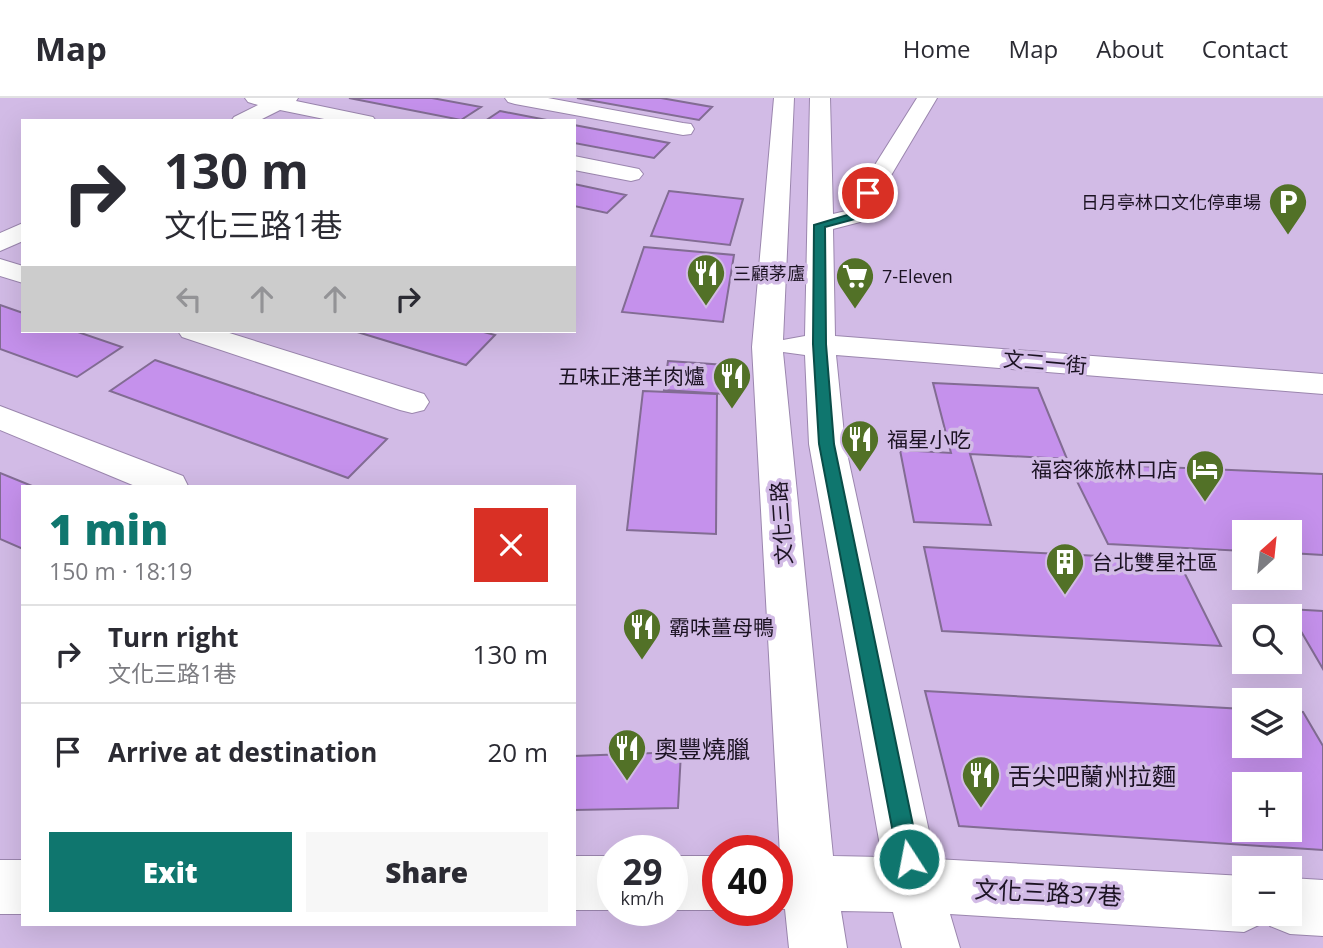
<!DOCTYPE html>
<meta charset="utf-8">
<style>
:root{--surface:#fff;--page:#f7f7f7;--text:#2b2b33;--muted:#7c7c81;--line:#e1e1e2;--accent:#0f766e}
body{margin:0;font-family:"Open Sans","Noto Sans TC",sans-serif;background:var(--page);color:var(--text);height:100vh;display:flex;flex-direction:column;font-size:26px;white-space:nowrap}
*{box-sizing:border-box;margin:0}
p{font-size:23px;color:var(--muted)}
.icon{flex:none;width:38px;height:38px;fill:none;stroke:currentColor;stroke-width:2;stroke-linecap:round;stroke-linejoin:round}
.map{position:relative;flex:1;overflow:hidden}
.drawer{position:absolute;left:21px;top:387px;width:555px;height:441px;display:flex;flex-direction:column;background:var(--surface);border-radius:0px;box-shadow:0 7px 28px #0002}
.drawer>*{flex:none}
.top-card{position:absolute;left:21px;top:21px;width:555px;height:214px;border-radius:0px;box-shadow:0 7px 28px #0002;background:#fff;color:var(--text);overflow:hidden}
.needle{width:46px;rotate:27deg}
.controls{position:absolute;left:1232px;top:422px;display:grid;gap:14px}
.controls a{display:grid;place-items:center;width:70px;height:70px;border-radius:0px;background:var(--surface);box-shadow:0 7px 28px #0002;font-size:35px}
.speed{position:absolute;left:597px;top:737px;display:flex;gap:14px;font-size:35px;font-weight:700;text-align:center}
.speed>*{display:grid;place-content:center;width:91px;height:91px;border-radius:50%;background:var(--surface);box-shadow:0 7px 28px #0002;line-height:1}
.speed small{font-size:18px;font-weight:400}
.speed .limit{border:10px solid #d22;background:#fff;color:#111}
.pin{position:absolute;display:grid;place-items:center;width:60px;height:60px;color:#fff;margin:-30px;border:4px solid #fff;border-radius:50%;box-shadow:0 2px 7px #0007}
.me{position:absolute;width:77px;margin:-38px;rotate:349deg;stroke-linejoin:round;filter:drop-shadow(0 0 5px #0008)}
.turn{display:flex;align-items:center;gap:24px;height:147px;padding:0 28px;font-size:32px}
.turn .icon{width:91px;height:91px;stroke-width:2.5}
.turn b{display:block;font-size:49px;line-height:60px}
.lanes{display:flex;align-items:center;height:66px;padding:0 28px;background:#0003;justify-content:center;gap:35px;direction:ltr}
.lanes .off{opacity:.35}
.round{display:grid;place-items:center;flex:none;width:74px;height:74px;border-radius:0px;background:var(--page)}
.overview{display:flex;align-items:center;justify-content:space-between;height:119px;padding:0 28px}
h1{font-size:42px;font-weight:800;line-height:52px;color:var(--accent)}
.primary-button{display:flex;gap:14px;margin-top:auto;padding:14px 28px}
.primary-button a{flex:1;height:80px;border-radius:0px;background:var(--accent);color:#fff;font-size:28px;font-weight:800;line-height:80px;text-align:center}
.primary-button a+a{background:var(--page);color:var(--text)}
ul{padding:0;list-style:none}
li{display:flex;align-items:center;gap:21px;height:98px;padding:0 28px;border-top:2px solid var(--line)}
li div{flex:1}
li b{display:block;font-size:26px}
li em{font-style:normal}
header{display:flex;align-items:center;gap:42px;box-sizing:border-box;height:98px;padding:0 35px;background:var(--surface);border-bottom:2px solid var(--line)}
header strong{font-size:33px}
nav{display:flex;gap:38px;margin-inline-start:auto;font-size:24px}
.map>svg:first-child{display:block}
</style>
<header>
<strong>Map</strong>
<nav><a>Home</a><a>Map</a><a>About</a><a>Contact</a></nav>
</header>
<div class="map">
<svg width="1323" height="850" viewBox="0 0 1323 850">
<rect width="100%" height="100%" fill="#d2bbe6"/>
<!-- building -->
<path fill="#c591ec" stroke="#826c93" stroke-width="2" fill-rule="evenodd" d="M 349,0 L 432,0 L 481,9 L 461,22 Z
M 577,0 L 661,0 L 712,9 L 699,22 Z
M 500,13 L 552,23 L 485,23 Z
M 574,27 L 669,45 L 654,60 L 574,45 Z
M 574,86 L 626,97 L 607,115 L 574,108 Z
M 669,93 L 743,101 L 730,147 L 651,138 Z
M 644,149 L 734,157 L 723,224 L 622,214 Z
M 0,207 L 23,215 L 23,233 L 75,233 L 122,249 L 77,279 L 0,251 Z
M 354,233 L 480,233 L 495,237 L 466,267 Z
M 155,262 L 387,341 L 348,380 L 110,293 Z
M 668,263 L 726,267 L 725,296 L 664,292 Z
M 933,285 L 1038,290 L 1067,361 L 970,356 L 991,427 L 914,424 L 900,352 L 951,355 Z
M 643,293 L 717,296 L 716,436 L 627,432 Z
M 1068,365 L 1323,376 L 1323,457 L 1290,455 L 1290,434 L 1244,434 L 1244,453 L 1108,446 Z
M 0,375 L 32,388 L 23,388 L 23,451 L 0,441 Z
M 924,449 L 1178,462 L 1221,548 L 942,533 Z
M 1288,511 L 1323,513 L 1323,571 Z
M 925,593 L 1244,611 L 1244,648 L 1290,648 L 1290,613 L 1303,614 L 1323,648 L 1323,752 L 959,728 ZM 1244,686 L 1290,686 L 1290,732 L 1244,732 Z
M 681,654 L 678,710 L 574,712 L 574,658 Z"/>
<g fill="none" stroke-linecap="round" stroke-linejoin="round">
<!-- minor casing -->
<g stroke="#9b86ae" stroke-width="2">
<path id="minor" d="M 245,0 L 298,0 L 296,3 L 373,19 L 376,23 L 334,23 L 280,12 L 258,23 L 231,23 L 234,19 L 258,7 L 248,4 Z
M 505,0 L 548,0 L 683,25 L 691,26 L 694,31 L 691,36 L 683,37 L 515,6 L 508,4 Z
M 774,0 L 794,0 L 783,242 L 805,238 L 810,0 L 830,0 L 833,116 L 846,113 L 917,0 L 937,0 L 864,123 L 833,131 L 835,238 L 1323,276 L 1323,296 L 836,257 L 845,346 L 935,761 L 1244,778 L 1244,816 L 1290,816 L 1290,780 L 1323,782 L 1323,838 L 1290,836 L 1270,828 L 1267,818 L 1263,825 L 1244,834 L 950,816 L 960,850 L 902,850 L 893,814 L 841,813 L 847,850 L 789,850 L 785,811 L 777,811 L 777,757 L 780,757 L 752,249 ZM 783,254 L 805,257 L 809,346 L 882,759 L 833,758 Z
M 574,58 L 639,71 L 643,76 L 639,81 L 631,83 L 574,72 Z
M 23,125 L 23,143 L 0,153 L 0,135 Z
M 0,161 L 23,168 L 23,185 L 0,178 Z
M 178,233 L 223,233 L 424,296 L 429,304 L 424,312 L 412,315 L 400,312 L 182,239 Z
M 0,308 L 183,378 L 188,388 L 135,388 L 0,332 Z
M 574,758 L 612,758 L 612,812 L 574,812 Z
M 672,758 L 718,758 L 718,812 L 672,812 Z
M 0,762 L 23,762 L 23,816 L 0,816 Z"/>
</g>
<!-- minor -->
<use href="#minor" fill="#fff" fill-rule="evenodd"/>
</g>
<!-- route -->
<path fill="#0f766e" stroke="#0a4d48" stroke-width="2" d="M 868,92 L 873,95 L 859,120 L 825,129 L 826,246 L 834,346 L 920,761 L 917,769 L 909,772 L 902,769 L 898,761 L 819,346 L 813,246 L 814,127 L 851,116 L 865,93 Z"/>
<!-- icons -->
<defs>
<g id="parking-pin" transform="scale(2.0125)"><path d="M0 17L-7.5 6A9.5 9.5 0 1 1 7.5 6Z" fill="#527127" stroke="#d2bbe6"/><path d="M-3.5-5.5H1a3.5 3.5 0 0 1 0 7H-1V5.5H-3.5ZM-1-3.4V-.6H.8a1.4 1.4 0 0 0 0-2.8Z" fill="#fff"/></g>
<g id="restaurant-pin" transform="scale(2.0125)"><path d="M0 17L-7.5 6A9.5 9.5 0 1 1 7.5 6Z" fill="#527127" stroke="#d2bbe6"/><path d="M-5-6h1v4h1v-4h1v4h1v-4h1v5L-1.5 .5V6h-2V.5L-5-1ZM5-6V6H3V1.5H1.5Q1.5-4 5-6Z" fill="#fff"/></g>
<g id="supermarket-pin" transform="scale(2.0125)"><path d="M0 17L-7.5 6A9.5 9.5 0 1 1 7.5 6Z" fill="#527127" stroke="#d2bbe6"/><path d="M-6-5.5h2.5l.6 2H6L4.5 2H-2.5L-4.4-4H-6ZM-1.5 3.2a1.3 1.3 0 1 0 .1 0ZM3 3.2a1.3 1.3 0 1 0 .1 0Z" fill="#fff"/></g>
<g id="hotel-pin" transform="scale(2.0125)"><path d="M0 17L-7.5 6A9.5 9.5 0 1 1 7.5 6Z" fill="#527127" stroke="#d2bbe6"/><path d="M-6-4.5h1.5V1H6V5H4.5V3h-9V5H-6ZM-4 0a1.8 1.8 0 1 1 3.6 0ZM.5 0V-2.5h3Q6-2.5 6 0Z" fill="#fff"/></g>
<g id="building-pin" transform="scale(2.0125)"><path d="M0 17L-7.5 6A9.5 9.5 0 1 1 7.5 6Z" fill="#527127" stroke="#d2bbe6"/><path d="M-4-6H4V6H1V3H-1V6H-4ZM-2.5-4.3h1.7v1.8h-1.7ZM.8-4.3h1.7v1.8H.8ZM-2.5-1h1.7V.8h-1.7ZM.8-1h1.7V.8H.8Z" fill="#fff"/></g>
</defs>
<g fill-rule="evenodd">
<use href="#parking-pin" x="1288" y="104"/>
<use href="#restaurant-pin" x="706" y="175"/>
<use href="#supermarket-pin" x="855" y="178"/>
<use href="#restaurant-pin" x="732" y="278"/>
<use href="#restaurant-pin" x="860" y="341"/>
<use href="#hotel-pin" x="1205" y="371"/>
<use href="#building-pin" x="1065" y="464"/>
<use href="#restaurant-pin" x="642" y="529"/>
<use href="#restaurant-pin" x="627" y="650"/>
<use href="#restaurant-pin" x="981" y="677"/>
</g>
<g text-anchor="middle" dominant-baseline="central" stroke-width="7" stroke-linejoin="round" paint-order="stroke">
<!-- far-poi labels -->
<g font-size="18" fill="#1c1323" stroke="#d2bbe6" text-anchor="start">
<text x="1261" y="104" text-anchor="end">日月亭林口文化停車場</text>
<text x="733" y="175">三顧茅廬</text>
<text x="882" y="178">7-Eleven</text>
</g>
<!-- street labels -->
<g font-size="21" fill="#1c1323" stroke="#d2bbe6">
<text transform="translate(1045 264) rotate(5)">文二一街</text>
<text transform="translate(781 425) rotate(-94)">文化三路</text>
</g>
<!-- poi labels -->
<g font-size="21" fill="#1c1323" stroke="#d2bbe6" text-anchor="start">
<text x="705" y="278" text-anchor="end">五味正港羊肉爐</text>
<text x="887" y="341">福星小吃</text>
<text x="1178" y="371" text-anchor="end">福容徠旅林口店</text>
<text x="1092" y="464">台北雙星社區</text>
<text x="669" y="529">霸味薑母鴨</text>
</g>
<!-- near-poi labels -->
<g font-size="24" fill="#1c1323" stroke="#d2bbe6" text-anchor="start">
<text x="654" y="650">奧豐燒臘</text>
<text x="1008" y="677">舌尖吧蘭州拉麵</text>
</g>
<!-- near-street labels -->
<g font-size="24" fill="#1c1323" stroke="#d2bbe6">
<text transform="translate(1048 794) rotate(3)">文化三路37巷</text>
</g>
</g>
</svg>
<div class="controls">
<a><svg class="needle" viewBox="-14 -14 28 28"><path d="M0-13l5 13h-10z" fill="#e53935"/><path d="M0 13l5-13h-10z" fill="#7c7c81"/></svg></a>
<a><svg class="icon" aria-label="search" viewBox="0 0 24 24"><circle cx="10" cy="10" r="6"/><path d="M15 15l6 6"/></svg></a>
<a><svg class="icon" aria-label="layers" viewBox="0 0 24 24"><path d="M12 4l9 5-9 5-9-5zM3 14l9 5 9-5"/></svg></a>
<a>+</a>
<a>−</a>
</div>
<div class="speed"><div>29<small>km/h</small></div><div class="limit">40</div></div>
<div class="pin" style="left:868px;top:95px;background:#d93025"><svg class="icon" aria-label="arrive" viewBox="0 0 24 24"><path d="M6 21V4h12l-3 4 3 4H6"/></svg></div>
<svg class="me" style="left:909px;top:761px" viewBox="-20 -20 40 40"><circle r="17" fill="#0f766e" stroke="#fff" stroke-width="3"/><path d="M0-11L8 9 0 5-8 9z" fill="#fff"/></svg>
<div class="top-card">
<div class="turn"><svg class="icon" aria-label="right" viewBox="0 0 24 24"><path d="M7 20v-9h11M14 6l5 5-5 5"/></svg><div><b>130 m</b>文化三路1巷</div></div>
<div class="lanes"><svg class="icon off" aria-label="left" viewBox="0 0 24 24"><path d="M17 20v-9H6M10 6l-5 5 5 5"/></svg><svg class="icon off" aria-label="ahead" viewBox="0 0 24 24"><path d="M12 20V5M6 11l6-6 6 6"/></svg><svg class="icon off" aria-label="ahead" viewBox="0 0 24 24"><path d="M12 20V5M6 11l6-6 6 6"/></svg><svg class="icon" aria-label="right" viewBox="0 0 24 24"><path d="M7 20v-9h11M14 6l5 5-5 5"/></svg></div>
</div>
<section class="drawer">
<div class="overview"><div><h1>1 min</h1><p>150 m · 18:19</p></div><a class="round" style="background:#d93025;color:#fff"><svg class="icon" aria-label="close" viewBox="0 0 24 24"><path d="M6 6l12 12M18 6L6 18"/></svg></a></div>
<ul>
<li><svg class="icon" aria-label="right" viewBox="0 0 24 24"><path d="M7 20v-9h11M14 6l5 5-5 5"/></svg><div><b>Turn right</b><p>文化三路1巷</p></div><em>130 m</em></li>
<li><svg class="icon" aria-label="arrive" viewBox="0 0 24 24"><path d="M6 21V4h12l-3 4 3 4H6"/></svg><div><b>Arrive at destination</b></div><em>20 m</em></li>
</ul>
<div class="primary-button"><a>Exit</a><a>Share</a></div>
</section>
</div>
